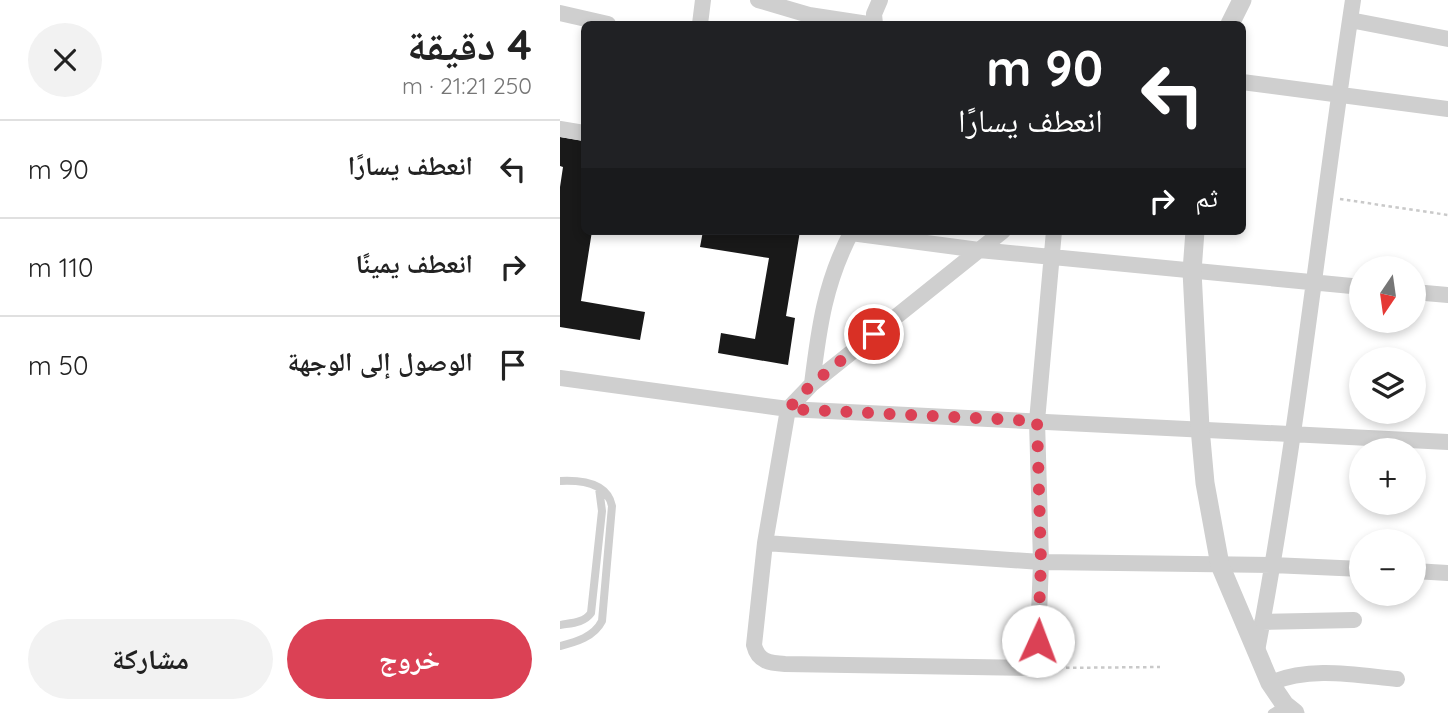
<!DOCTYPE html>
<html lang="ar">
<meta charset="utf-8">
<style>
:root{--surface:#fff;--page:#f2f2f2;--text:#222;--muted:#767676;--line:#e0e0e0;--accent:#db4155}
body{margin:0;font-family:Quicksand,"Noto Naskh Arabic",sans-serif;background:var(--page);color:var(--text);direction:rtl;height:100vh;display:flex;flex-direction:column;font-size:26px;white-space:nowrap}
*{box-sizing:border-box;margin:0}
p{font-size:23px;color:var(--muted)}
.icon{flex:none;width:38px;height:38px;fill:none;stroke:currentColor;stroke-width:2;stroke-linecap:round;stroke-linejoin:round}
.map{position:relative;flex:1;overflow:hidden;direction:ltr}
.panel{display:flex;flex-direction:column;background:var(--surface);width:560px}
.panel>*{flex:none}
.hud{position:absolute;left:21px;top:21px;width:665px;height:214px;border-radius:10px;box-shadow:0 4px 10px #0003;direction:rtl;background:#202124;color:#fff;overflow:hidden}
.needle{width:46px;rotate:193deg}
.fabs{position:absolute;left:789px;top:256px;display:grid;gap:14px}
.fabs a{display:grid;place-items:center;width:77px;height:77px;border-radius:50%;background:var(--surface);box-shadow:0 4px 10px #0003;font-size:35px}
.pin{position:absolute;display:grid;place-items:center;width:60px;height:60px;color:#fff;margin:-30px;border:4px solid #fff;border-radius:50%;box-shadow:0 2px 7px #0007}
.me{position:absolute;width:77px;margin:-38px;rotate:2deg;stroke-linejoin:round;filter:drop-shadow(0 0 5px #0008)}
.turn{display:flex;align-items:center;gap:24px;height:147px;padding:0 28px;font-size:32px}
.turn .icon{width:91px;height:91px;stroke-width:2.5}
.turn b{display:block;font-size:49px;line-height:60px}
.then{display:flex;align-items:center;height:66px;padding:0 28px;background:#0003;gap:14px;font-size:26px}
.round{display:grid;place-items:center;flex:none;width:74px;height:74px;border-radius:37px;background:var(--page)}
.head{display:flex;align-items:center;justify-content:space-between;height:119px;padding:0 28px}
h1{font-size:42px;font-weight:800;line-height:52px}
.button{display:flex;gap:14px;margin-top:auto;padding:14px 28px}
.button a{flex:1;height:80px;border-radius:42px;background:var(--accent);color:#fff;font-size:28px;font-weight:800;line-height:80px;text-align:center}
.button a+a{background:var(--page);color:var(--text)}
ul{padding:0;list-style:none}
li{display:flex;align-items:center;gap:21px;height:98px;padding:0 28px;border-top:2px solid var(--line)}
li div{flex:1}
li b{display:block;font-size:26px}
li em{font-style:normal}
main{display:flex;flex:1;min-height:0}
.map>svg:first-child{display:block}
</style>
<main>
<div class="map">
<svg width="888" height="713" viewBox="0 0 888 713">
<rect width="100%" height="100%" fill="#fff"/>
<!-- building -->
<path fill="#191919" d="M 0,137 L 24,141 L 24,231 L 32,231 L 21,301 L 85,312 L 80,340 L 0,327 L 0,187 L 3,167 L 0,166 Z
M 143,231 L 240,231 L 226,316 L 235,318 L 228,365 L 158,353 L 161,333 L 195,339 L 209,258 L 140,247 Z"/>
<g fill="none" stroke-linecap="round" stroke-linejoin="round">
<!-- path -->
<path stroke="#c9c9c9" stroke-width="2.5" stroke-dasharray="3.5 3.5" stroke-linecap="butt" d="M 780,199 L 888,215
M 492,668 L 600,667"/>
<!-- service -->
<path stroke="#cfcfcf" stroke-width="8" d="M 0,481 C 20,480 47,482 52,506 L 42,621 C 34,637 16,642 0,646
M 0,625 C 11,623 24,623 31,613 L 42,511 L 39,488
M 712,713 L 725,705"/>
<!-- minor -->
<path stroke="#cfcfcf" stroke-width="16" d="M 198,0 L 249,15 L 308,24
M 0,13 L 48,24
M 790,20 L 888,39
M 140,24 L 143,0
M 315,24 L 314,14 L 320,0
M 682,82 L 888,109
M 0,129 L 24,133
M 443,231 L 252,384 L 228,409 L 205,543 L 194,645 C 198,662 210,663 225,664 L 477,668 L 481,562 L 477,421 L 494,231
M 291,233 L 419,250 L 802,287
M 854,292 L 888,295
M 0,378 L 228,409 L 888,442
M 252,384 C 259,327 265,282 292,231
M 205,543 L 481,562 L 712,565 L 802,569
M 854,571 L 888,573
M 702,622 L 794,620
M 697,651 C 738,435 760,217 793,0
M 710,683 C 751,666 795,675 837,679"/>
<!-- tertiary -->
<path stroke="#cfcfcf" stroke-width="19" d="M 670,24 L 682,0
M 635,231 L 632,271 L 640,428 L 645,483 L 660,565 L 710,683 L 725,705 L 735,713"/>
</g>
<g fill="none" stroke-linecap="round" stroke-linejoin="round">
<!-- route -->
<path stroke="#db4155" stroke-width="12" stroke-dasharray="0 21.6" d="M 314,334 L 252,384 L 228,409 L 477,421 L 481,562 L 478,641"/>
</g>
</svg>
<div class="fabs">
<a><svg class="needle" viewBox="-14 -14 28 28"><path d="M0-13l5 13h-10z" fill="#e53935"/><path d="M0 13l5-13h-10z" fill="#767676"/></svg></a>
<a><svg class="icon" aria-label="layers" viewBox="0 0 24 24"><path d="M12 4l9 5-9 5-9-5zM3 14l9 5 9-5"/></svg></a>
<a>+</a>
<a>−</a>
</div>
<div class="pin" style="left:314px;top:334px;background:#d93025"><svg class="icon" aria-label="arrive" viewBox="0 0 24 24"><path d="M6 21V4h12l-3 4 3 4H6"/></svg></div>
<svg class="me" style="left:478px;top:641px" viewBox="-20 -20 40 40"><circle r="19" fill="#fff"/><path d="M0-13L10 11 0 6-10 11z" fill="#db4155"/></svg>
<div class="hud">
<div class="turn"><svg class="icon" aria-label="left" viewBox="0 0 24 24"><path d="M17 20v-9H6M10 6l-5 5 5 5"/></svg><div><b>90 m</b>انعطف يسارًا</div></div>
<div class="then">ثم<svg class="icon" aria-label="right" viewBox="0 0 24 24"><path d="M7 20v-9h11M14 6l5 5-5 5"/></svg></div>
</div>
</div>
<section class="panel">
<div class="head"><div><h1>4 دقيقة</h1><p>250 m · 21:21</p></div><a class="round"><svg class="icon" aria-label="close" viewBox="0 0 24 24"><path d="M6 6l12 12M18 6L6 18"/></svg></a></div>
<ul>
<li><svg class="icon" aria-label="left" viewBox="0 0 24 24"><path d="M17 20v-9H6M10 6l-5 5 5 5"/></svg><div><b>انعطف يسارًا</b></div><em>90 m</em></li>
<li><svg class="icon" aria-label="right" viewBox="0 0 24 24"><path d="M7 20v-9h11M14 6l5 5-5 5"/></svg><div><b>انعطف يمينًا</b></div><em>110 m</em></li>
<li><svg class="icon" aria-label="arrive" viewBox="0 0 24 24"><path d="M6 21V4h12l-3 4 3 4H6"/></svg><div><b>الوصول إلى الوجهة</b></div><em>50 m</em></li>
</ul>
<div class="button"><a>خروج</a><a>مشاركة</a></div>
</section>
</main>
